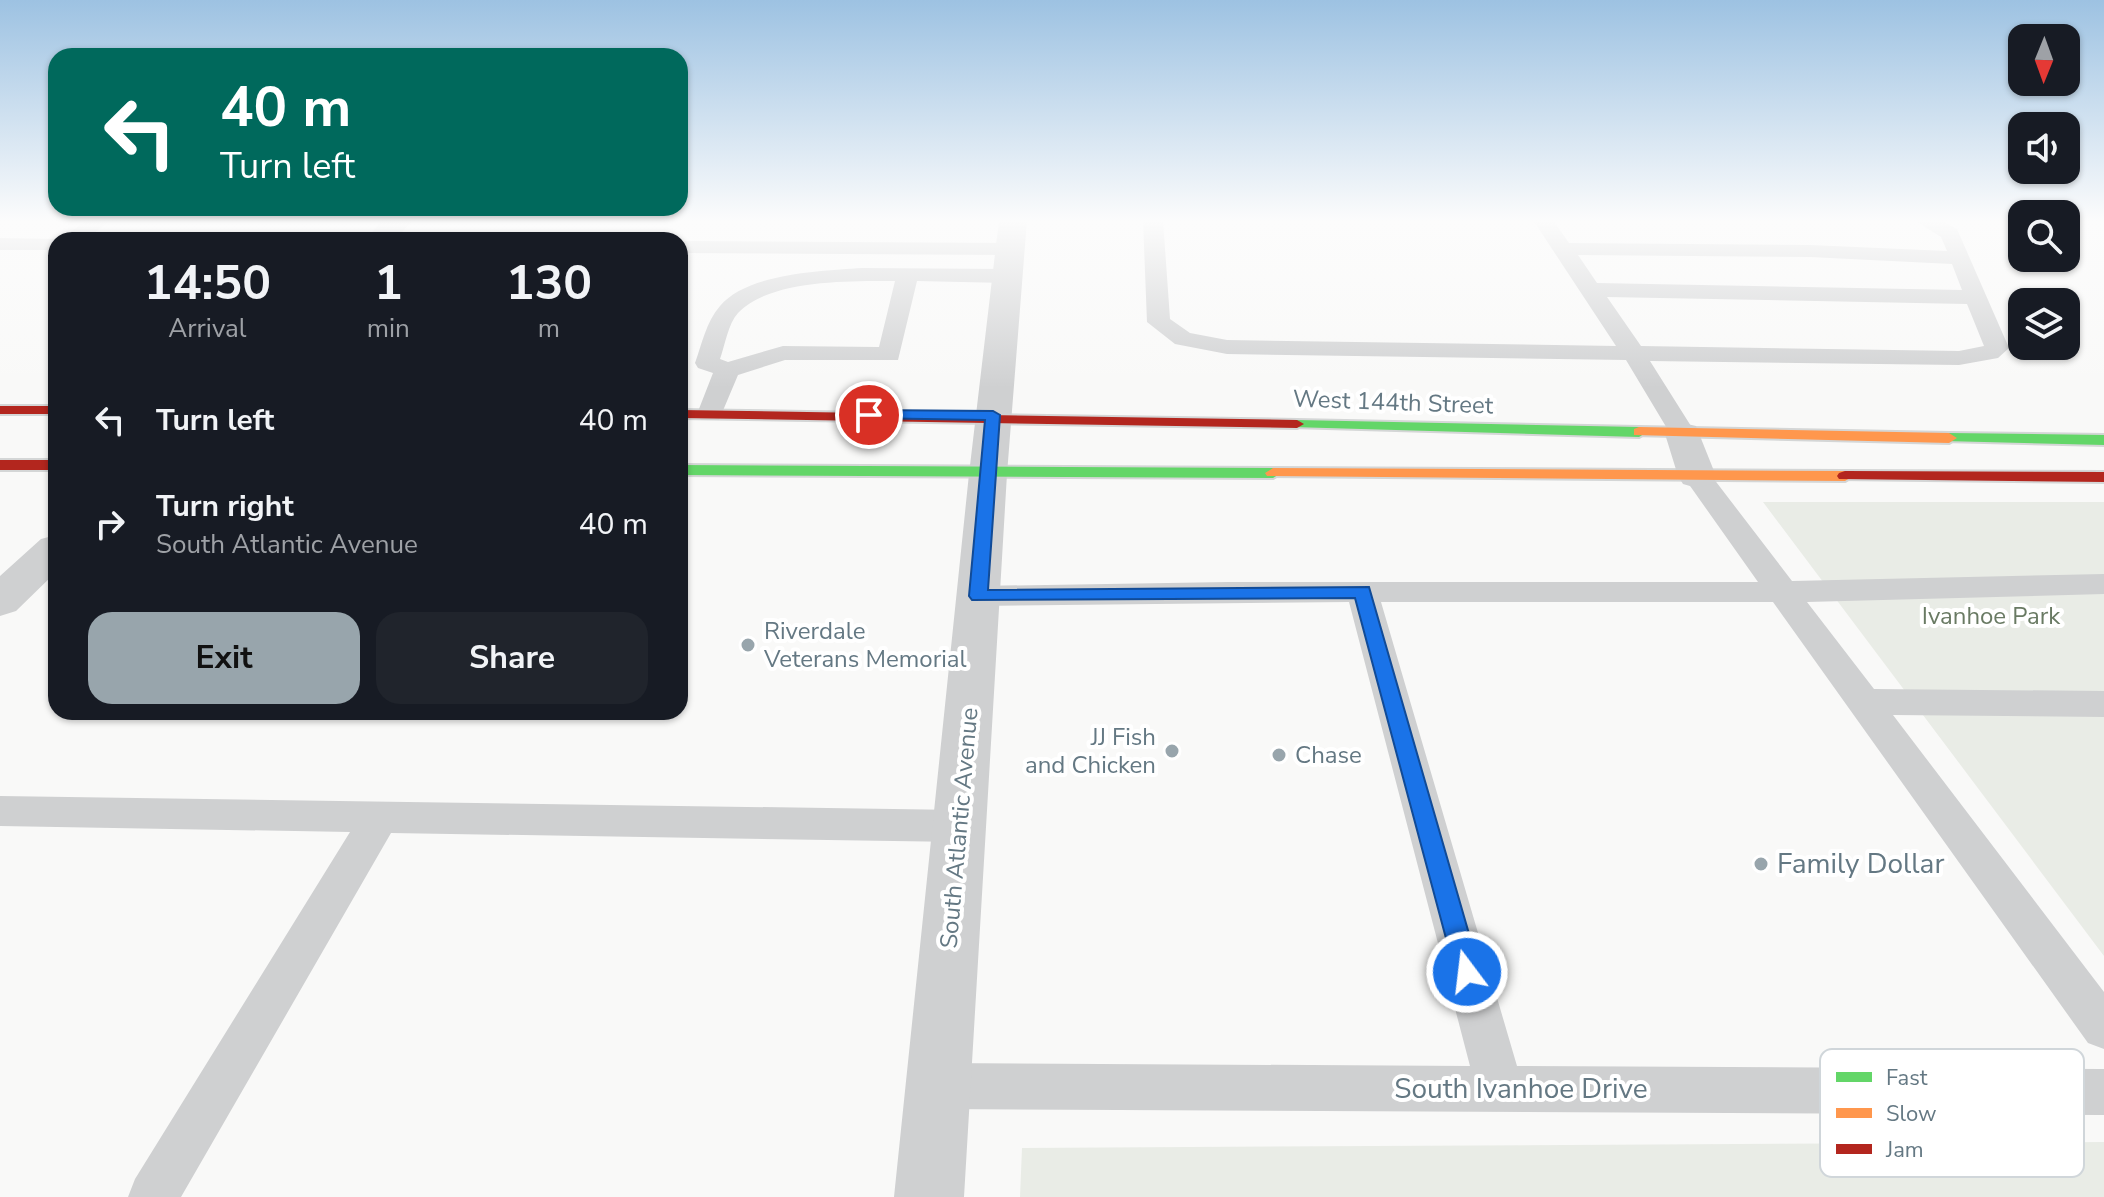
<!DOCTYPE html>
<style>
:root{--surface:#171b24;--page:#20242c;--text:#f1f3f6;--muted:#9ea1a6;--accent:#98a5ac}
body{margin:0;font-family:"Nunito Sans",sans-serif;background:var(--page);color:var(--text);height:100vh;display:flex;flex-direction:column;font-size:30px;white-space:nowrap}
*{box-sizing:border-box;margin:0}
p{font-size:26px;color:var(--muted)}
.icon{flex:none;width:44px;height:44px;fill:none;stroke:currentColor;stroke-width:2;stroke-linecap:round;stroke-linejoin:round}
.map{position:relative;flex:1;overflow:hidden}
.panel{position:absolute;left:48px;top:232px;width:640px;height:488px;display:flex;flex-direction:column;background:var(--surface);border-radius:24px;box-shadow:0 2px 6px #0004}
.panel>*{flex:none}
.guide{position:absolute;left:48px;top:48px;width:640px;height:168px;border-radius:24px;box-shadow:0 2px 6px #0004;background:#00695c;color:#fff;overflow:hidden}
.needle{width:52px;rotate:181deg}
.fabs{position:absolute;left:2008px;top:24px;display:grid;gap:16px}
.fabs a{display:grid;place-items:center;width:72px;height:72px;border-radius:16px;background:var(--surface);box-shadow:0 2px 6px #0004;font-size:40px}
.pin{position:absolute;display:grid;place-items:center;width:68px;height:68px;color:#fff;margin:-34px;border:4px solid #fff;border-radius:50%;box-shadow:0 2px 8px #0007}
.me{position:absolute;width:88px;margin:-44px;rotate:345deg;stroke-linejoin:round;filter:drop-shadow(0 0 6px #0008)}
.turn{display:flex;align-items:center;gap:28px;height:168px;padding:0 40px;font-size:36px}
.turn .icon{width:104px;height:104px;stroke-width:2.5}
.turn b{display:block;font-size:56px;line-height:68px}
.eta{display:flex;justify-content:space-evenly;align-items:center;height:136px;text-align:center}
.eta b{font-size:48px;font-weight:700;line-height:56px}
.cta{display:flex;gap:16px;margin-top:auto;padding:16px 40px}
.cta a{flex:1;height:92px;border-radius:24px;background:var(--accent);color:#111;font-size:32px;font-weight:700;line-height:92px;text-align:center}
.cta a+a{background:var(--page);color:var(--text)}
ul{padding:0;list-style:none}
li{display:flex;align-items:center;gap:24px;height:104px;padding:0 40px}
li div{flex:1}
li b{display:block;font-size:30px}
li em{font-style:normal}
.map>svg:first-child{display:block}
</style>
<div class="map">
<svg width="2104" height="1197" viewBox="0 0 2104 1197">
<rect width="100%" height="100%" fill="#f9f9f8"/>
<!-- green -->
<path fill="#e9ece6" d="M 1763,502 L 2104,502 L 2104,956 Z
M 2104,1142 L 2104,1197 L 1020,1197 L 1022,1148 Z"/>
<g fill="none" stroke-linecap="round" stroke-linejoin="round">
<!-- fast casing -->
<g stroke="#d4d6d6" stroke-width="4">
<path id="fast" d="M 1297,420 L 1639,427 L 1647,432 L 1639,437 L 1292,427 L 1292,421 Z
M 1949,433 L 2104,435 L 2104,445 L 1944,441 L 1941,438 Z
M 680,465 L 1273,468 L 1281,473 L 1273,478 L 680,475 Z"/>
</g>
<!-- slow casing -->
<g stroke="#d4d6d6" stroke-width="4">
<path id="slow" d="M 1639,427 L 1949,433 L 1957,438 L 1949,443 L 1634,435 L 1634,429 Z
M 1273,468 L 1845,471 L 1853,476 L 1845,481 L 1267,476 L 1265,473 Z"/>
</g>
<!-- jam casing -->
<g stroke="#d4d6d6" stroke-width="4">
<path id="jam" d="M 0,406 L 56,406 L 56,414 L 0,414 Z
M 680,410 L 1297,420 L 1304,424 L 1297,428 L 680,418 Z
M 0,460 L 56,460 L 56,470 L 0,470 Z
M 1845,471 L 2104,472 L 2104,482 L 1839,479 L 1837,476 L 1839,473 Z"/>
</g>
<!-- lane -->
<path fill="#cfd0d1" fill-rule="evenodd" d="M 87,220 L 111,220 L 85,240 L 56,240 L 56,250 L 0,250 L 0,238 L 61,239 Z
M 1143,220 L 1163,220 L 1170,319 L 1190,333 L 1227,340 L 1616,346 L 1533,220 L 1553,220 L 1569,243 L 1810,245 L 1947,251 L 1941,237 L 1914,220 L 1940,220 L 1957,229 L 2009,348 L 1998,358 L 1959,365 L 1650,361 L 1696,434 L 1692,440 L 1674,440 L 1626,360 L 1227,354 L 1175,344 L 1147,322 ZM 1578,255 L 1810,257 L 1952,264 L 1962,290 L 1597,283 ZM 1607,297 L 1967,304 L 1984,346 L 1959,351 L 1641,346 Z
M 680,241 L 1010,243 L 1021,249 L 1010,255 L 680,253 Z
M 862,268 L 1007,269 L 1018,276 L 1007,283 L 917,281 L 898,360 L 785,360 L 738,375 L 719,420 L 701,420 L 697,414 L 713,373 L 698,368 L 695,363 C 702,344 706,322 720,306 C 747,273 822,271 862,268 ZM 895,281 L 879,347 L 783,346 L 728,362 L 720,359 C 725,345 728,324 738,313 C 770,279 852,281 895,281 Z
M 1697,468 L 1707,470 L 1792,581 L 2104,574 L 2104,594 L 1807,602 L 1874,689 L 2104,691 L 2104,717 L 1893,715 L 2104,992 L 2104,1049 L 2088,1043 L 1773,602 L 1381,602 L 1517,1066 L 2104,1069 L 2104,1115 L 938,1109 L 921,1102 L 914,1086 L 921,1070 L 938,1063 L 1470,1066 L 1349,602 L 978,606 L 967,603 L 962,596 L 967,589 L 978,586 L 1228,582 L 1758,582 L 1683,476 L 1687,470 Z
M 0,796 L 959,810 L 973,815 L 979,826 L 973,837 L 959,842 L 391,833 L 181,1197 L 128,1197 L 135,1179 L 350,832 L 0,826 Z"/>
<!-- street -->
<path fill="#cfd0d1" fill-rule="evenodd" d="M 383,220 L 413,220 L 395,240 L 365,240 Z
M 999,220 L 1027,220 L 1007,474 L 964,1197 L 894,1197 L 969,474 Z
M 1683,423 L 1696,426 L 1716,476 L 1711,484 L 1697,488 L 1683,484 L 1678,476 L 1665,434 L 1670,426 Z
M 56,535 L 56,572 L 16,611 L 0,616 L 0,576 L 41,539 Z"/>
<!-- fast -->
<use href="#fast" fill="#63d668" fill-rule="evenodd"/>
<!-- slow -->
<use href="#slow" fill="#ff974d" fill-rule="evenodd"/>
<!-- jam -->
<use href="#jam" fill="#b3261e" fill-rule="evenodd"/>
</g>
<!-- sky -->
<linearGradient id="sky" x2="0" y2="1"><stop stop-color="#9dc2e2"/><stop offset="0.57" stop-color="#fcfcfc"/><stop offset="1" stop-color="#fcfcfc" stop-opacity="0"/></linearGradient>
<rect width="2104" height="388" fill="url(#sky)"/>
<!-- route -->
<path fill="#1a73e8" stroke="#114b97" stroke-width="2" d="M 869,410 L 993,411 L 1000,415 L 988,590 L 1369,587 L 1480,972 L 1476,980 L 1467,983 L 1459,980 L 1455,972 L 1355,598 L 972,600 L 969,596 L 985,420 L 863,418 L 861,415 Z"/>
<!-- markers -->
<g fill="#98a5ac" stroke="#fff" stroke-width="3">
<circle cx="748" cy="645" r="8"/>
<circle cx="1172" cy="751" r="8"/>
<circle cx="1279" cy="755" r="8"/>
<circle cx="1761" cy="864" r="8"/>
</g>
<g text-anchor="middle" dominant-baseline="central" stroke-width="8" stroke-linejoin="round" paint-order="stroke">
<!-- street labels -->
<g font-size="24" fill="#647883" stroke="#fff">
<text transform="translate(1393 402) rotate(2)">West 144th Street</text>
<text transform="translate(959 828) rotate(-85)">South Atlantic Avenue</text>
</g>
<!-- park labels -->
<g font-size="24" fill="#697a63" stroke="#fff">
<text x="1991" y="616">Ivanhoe Park</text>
</g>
<!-- poi labels -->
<g font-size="24" fill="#647883" stroke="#fff" text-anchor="start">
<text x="764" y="631">Riverdale<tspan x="764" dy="28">Veterans Memorial</tspan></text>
<text x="1156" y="737" text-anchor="end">JJ Fish<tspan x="1156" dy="28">and Chicken</tspan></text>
<text x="1295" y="755">Chase</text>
</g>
<!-- near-poi labels -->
<g font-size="28" fill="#647883" stroke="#fff" text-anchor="start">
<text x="1777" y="864">Family Dollar</text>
</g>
<!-- near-street labels -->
<g font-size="28" fill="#647883" stroke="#fff">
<text x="1521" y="1089">South Ivanhoe Drive</text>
</g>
</g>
<!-- legend -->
<rect x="1820" y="1049" width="264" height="128" rx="12" fill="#fff" stroke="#d0d6da" stroke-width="2"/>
<rect x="1836" y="1072" width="36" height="10" fill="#63d668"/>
<rect x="1836" y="1108" width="36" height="10" fill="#ff974d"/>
<rect x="1836" y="1144" width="36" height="10" fill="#b3261e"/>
<g font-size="22" fill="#647883">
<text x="1886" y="1085">Fast</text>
<text x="1886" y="1121">Slow</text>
<text x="1886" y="1157">Jam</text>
</g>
</svg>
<div class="fabs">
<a><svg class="needle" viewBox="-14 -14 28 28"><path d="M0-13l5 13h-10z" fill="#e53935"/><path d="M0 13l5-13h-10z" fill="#9ea1a6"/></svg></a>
<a><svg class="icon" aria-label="sound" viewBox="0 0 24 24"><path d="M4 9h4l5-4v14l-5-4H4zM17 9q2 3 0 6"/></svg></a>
<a><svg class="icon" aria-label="search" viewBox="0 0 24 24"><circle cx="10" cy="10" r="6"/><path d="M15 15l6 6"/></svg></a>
<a><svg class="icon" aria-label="layers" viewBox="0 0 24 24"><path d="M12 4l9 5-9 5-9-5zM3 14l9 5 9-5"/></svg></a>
</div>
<div class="pin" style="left:869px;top:415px;background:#d93025"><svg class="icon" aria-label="arrive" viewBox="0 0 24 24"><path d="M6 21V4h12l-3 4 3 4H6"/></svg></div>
<svg class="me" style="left:1467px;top:972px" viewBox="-20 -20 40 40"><circle r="17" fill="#1a73e8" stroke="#fff" stroke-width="3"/><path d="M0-11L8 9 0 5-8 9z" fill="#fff"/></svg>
<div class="guide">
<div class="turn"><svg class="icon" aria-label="left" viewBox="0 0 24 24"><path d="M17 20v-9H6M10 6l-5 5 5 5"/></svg><div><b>40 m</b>Turn left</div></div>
</div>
<section class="panel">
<div class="eta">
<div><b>14:50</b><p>Arrival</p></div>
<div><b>1</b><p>min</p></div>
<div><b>130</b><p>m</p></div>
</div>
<ul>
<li><svg class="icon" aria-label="left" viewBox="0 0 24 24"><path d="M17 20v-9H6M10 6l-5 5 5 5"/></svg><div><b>Turn left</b></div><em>40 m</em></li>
<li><svg class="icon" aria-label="right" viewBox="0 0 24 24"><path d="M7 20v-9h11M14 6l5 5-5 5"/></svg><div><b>Turn right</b><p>South Atlantic Avenue</p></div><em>40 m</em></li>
</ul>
<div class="cta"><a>Exit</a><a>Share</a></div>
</section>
</div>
